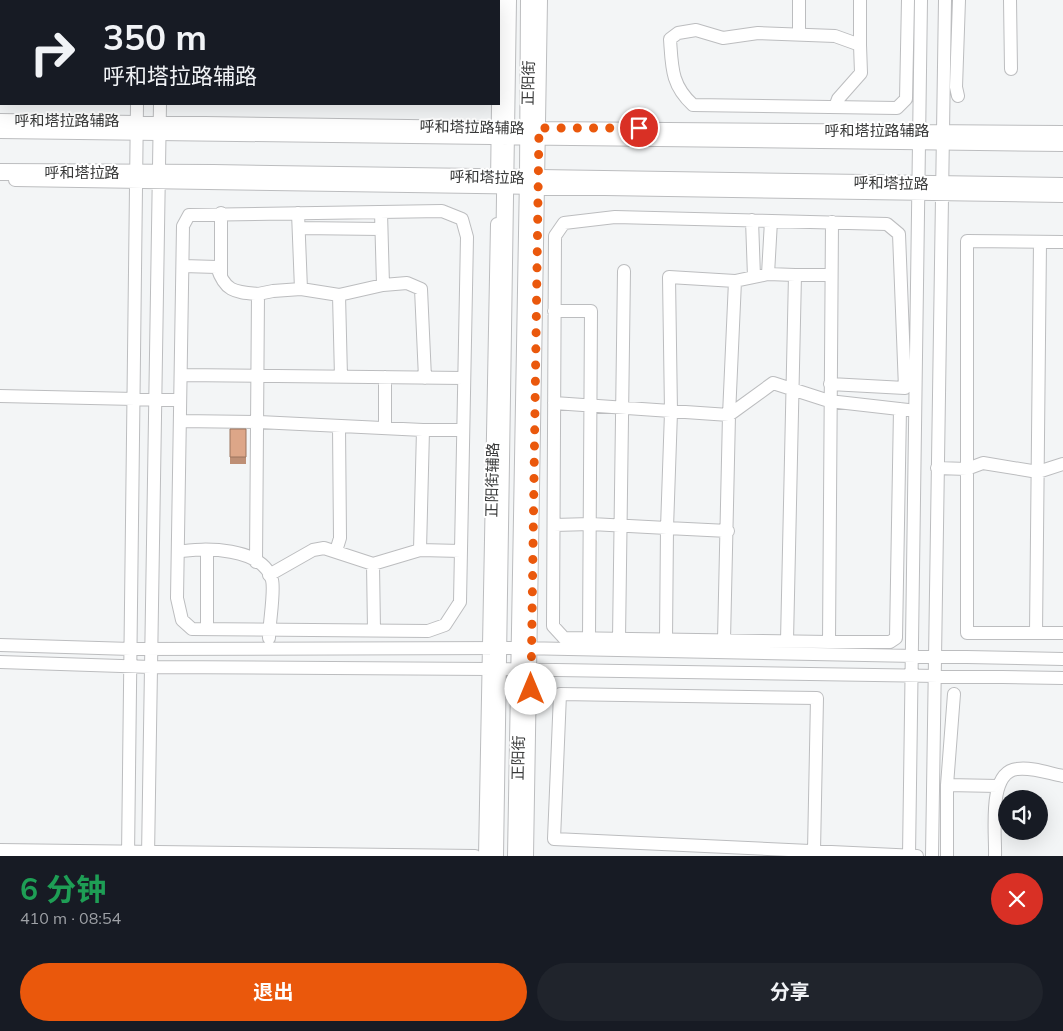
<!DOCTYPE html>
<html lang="zh">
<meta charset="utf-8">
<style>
:root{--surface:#171b24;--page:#20242c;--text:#f1f3f6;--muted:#9ea1a6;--accent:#ea580c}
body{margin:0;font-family:Mulish,"Noto Sans SC",sans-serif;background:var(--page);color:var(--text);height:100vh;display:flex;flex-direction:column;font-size:19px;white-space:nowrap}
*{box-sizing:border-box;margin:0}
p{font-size:16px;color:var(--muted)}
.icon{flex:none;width:28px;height:28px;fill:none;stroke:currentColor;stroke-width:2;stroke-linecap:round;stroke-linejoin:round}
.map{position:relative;height:856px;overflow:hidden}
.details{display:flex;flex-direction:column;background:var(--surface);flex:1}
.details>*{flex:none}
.top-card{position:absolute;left:0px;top:0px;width:500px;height:105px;box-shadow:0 5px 20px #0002;background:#171b24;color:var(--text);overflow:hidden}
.tools{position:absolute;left:998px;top:790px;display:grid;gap:10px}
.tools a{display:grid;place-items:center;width:50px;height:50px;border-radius:50%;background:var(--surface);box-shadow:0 5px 20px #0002;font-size:25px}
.pin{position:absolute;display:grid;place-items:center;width:42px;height:42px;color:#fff;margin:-21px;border:2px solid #fff;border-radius:50%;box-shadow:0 1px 5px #0007}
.me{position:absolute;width:55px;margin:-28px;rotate:0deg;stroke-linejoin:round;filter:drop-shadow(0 0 4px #0008)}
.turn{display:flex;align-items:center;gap:18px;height:105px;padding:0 20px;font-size:22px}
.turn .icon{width:65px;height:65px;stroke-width:2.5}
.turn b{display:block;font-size:35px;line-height:42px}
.round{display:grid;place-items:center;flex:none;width:52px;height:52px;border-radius:26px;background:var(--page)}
.head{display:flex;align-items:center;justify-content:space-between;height:85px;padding:0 20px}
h1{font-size:30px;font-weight:700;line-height:38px;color:#1e9e55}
.cta{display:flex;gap:10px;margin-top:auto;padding:10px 20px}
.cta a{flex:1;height:58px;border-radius:30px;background:var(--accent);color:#fff;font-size:20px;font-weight:700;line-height:58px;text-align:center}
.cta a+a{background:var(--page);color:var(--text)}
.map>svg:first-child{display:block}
</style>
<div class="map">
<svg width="1063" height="856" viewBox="0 0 1063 856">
<rect width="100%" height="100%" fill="#f3f5f6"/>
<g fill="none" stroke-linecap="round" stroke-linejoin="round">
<!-- minor casing -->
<g stroke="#bcbdbf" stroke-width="14">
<path id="minor" d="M 228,0 L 228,1
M 1010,0 L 1011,69
M 139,1 L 140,0
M 161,1 L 161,0
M 178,1 L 178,0
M 308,1 L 308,0
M 391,1 L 392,0
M 499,22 L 499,0
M 799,34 L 799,0
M 860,45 L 860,0
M 958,96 L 956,87 L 959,0
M 835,107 L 838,99 L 861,73 L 860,45 L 835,36 L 758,33 L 723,38 L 696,30 L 678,33 L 670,39 C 672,67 671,85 693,105 L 897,108 L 906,99 L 908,0
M 0,120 L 539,128 L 1063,132
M 15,180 L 1063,196
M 497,184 L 498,104
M 442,211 L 462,219 L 467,237 L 460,602 L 445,625 L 428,631 L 192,629 L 182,620 L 177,598 L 183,226 L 189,215 Z
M 221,213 L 221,275
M 752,220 L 754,277
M 832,222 L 829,642 L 890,642 L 896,638 L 900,409
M 299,228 L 381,229
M 1063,242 L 967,241 L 967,633 L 1063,633
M 183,266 L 217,267 C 225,292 235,292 258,294 L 256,562
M 768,274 L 771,221
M 383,285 L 407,283 L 421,289 L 425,378
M 301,289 L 339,295 L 383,285 L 381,212
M 258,294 L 273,291 L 301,289 L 298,213
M 339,295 L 341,377
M 554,311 L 591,311 L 589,638
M 181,375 L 464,378
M 385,377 L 385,427
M 0,396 L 180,400
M 554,403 L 729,415 L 773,383 L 829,401 L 908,410
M 180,421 L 259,422 L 423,430 L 463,430
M 937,468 L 967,469 L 983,463 L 1038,472 L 1063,464
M 554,525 L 591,524 L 667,528 L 666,639
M 728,531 L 667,528 L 671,412 L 669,277 L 735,281
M 420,550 L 423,430
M 336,551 L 340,538 L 339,426
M 178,552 C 203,547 263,547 272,580 C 275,591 269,624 269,638
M 373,564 L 374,630
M 269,575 L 313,550 L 324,548 L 373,564 L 420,550 L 461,551
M 207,629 L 207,550
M 1036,633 L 1040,242
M 619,639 L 624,271
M 724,640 L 729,415 L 735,281 L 768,274 L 795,275
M 787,641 L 795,275 L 831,275
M 829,642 L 564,638 L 553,626 L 555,236 L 564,223 L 615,217 L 887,224 L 899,234 L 905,388 L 830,384
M 0,645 L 131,649 L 520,648 L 1063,659
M 0,662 L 151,667 L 489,669 L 1063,678
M 947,785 L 998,786
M 0,850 L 475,856
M 814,851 L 817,698 L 560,694 L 554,839 L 917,856
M 128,856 L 137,104
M 148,856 L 160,104
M 485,856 L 497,224
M 527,856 L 541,0
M 909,856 L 921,0
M 932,856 L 945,0
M 947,856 L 947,785 L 954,694
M 995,856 C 996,834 987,772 1017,769 C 1032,767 1048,773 1063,776"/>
</g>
<!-- major casing -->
<g stroke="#bcbdbf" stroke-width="18">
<path id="major" d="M 0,130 L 1063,143
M 0,172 L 213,173 L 1063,186
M 495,856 L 508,0
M 516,856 L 528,177 L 529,0"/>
</g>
<!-- minor -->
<use href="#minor" stroke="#fff" stroke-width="12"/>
<!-- major -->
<use href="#major" stroke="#fff" stroke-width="16"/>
</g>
<!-- wall -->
<path fill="#be8f75" d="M 230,429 L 246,429 L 246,464 L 230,464 Z"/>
<!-- building -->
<path fill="#dda688" stroke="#9b745f" d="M 230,429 L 246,429 L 246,457 L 230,457 Z"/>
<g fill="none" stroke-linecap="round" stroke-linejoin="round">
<!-- route -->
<path stroke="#ea580c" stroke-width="9" stroke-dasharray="0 16.2" d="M 531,689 L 539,128 L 639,128"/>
</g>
<g text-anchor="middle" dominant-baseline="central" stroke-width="4" stroke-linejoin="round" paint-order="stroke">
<!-- street labels -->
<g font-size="15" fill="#373838" stroke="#fff">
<text transform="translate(528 83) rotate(-89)">正阳街</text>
<text x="67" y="120">呼和塔拉路辅路</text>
<text transform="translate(472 127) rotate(1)">呼和塔拉路辅路</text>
<text x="877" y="130">呼和塔拉路辅路</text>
<text x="82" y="172">呼和塔拉路</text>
<text transform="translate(487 177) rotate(1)">呼和塔拉路</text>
<text transform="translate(891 183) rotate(1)">呼和塔拉路</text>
<text transform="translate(492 480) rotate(-89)">正阳街辅路</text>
<text transform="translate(518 758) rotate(-89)">正阳街</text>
</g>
</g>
</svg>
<div class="tools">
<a><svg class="icon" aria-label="sound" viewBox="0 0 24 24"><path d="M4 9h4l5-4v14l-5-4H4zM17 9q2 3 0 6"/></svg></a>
</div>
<div class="pin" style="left:639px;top:128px;background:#d93025"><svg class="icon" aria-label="arrive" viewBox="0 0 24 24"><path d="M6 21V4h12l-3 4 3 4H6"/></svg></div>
<svg class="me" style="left:531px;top:689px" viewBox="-20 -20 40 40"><circle r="19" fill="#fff"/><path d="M0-13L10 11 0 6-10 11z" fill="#ea580c"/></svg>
<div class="top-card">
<div class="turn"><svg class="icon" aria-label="right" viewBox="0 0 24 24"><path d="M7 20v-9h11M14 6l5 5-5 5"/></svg><div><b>350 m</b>呼和塔拉路辅路</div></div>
</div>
</div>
<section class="details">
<div class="head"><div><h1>6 分钟</h1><p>410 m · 08:54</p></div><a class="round" style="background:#d93025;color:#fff"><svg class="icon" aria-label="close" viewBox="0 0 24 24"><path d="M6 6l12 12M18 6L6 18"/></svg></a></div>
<div class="cta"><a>退出</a><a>分享</a></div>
</section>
